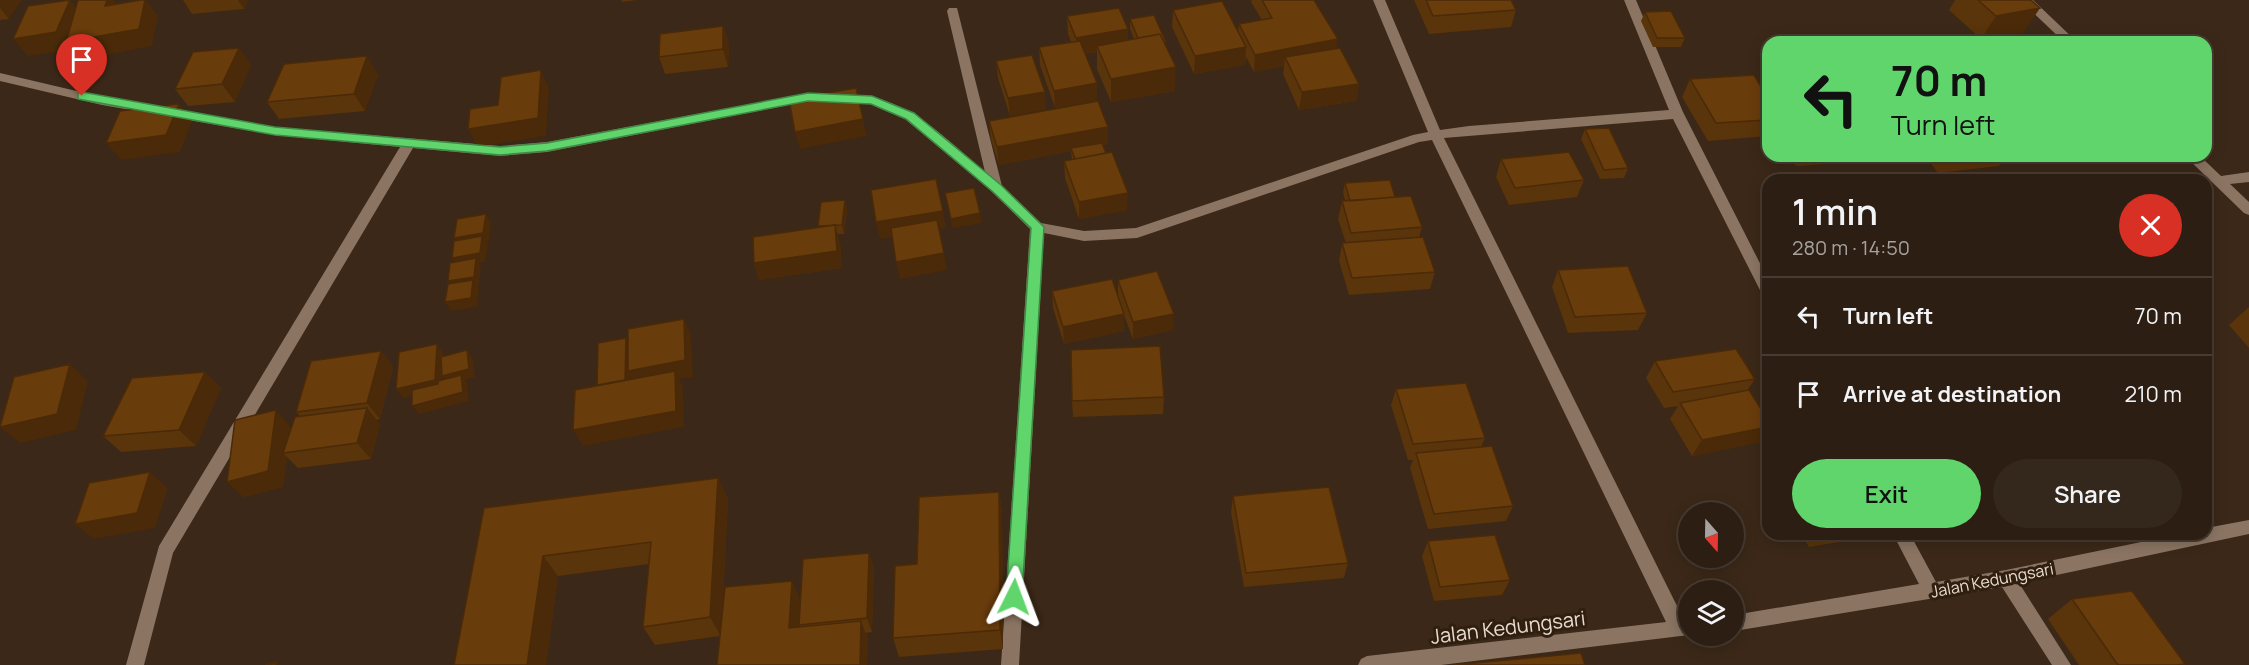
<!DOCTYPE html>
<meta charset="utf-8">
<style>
:root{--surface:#2c1e12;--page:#34271b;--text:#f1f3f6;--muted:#a6a29f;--line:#483c32;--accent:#5fd56b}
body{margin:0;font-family:Manrope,sans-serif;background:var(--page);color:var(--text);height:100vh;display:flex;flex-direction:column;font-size:22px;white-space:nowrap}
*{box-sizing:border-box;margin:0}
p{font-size:20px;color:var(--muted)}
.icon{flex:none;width:33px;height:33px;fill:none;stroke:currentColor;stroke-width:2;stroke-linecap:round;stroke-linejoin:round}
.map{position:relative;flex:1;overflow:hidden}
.side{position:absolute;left:1762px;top:174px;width:450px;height:366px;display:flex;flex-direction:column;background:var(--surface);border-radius:18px;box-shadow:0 3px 15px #0003,0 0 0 2px var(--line)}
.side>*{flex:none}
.hud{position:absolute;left:1762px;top:36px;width:450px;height:126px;border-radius:18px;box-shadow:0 3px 15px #0003,0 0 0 2px var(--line);background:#5fd56b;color:#111;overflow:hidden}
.needle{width:39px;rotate:160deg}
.fabs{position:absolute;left:1678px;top:502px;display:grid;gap:12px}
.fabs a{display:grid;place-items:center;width:66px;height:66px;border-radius:50%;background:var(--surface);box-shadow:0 3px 15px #0003,0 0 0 2px var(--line);font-size:30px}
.pin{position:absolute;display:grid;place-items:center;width:51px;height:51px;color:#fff;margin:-62px -26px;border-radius:50% 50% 50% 0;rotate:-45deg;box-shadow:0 0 6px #0007}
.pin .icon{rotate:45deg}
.me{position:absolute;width:66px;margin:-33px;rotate:3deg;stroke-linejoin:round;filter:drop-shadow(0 0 4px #0008)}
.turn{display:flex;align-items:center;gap:21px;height:126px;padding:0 30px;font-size:27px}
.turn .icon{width:78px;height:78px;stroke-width:2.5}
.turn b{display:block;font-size:42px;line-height:51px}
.round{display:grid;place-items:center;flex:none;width:63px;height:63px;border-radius:32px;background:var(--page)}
.summary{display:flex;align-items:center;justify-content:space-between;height:102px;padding:0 30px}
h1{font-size:36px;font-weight:600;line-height:45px}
.primary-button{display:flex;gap:12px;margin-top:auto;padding:12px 30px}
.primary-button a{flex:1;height:69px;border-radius:36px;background:var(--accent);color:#111;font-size:24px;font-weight:600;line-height:69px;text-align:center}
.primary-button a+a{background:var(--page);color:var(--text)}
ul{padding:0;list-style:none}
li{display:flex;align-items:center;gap:18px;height:78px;padding:0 30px;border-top:2px solid var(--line)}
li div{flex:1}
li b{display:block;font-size:22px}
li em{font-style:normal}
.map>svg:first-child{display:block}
</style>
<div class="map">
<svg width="2249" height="665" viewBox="0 0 2249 665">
<rect width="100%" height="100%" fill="#3b2818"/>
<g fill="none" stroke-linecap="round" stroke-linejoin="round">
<!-- street -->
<path fill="#8b7462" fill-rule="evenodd" d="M 1373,0 L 1385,0 L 1440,130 L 1469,126 L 1669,110 L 1624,0 L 1636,0 L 1683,112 L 1768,279 L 1768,297 L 1763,296 L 1761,292 L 1673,119 L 1444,138 L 1684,620 L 1689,621 L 1689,635 L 1441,665 L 1358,665 L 1361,659 L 1367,656 L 1666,622 L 1432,140 L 1419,142 L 1137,238 L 1084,241 L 1044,233 L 1019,665 L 1001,665 L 1030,229 L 991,191 L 905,119 L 870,104 L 839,103 L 833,99 C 838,93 846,95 854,95 C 908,97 946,139 985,172 L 947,11 L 949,8 L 957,8 L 1002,186 L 1041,223 L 1084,231 L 1136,228 L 1413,135 L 1428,132 Z
M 2020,0 L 2033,0 L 2077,42 L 2064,42 Z
M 0,73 L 102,97 L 275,127 L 500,146 L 547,142 L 809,93 L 815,97 L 809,101 L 547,152 L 500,156 L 413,148 L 173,553 L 144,665 L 126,665 L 159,546 L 400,147 L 275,135 L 102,105 L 0,81 Z
M 2185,156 L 2200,156 L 2221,176 L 2249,172 L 2249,182 L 2230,184 L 2249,202 L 2249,215 L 2244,213 Z
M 2249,520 L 2249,534 L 2019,583 L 2071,665 L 2052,665 L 2002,587 L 1734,631 L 1734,615 L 1919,584 L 1893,534 L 1910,534 L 1936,582 L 2006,570 L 2180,534 L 2206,534 L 2206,528 Z"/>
</g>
<!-- wall -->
<path fill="#5a340a" d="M 0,0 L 9,19 L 0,20 Z
M 183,0 L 248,0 L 244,9 L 192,14 Z
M 621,0 L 637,0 L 622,2 Z
M 1252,0 L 1314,0 L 1337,49 L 1359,84 L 1356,101 L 1299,110 L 1283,74 L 1284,66 L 1254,72 L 1246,57 L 1245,65 L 1194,74 L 1172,27 L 1173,10 L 1238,32 L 1239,24 L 1262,20 L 1251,2 Z
M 1414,0 L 1511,0 L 1516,10 L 1511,27 L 1429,34 Z
M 1955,0 L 2031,0 L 2024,32 L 1981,39 L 1949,10 Z
M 1645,12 L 1685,38 L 1681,47 L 1653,47 L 1641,21 Z
M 1067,16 L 1128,40 L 1134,39 L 1130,29 L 1130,19 L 1166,47 L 1175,91 L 1111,102 L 1097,69 L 1097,52 L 1085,54 L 1097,83 L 1097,100 L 1055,108 L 1040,65 L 1039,47 L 1071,42 L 1068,34 Z
M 723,26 L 729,44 L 728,67 L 665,74 L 659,57 Z
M 239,48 L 251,65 L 235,102 L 188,106 L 175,89 Z
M 996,61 L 1046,109 L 1010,116 L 998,78 Z
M 378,74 L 365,111 L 279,119 L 267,102 Z
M 1690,79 L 1768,98 L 1768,136 L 1708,141 L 1682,97 Z
M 989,121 L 1108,144 L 1103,145 L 1127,210 L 1079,219 L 1065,178 L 1064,161 L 1072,160 L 1071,151 L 999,165 L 991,139 Z
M 1585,129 L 1628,168 L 1624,178 L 1600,179 L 1581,139 Z
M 1789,156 L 1844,156 L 1840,163 L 1796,166 Z
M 1925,156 L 2006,156 L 1999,166 L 1938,173 Z
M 1501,159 L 1584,180 L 1577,197 L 1509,205 L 1496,177 Z
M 1345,183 L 1395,197 L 1422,227 L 1419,238 L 1435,272 L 1430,289 L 1349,295 L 1339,261 L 1342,243 L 1346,243 L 1338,219 L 1342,201 L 1345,201 L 1343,192 Z
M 845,200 L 847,210 L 844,234 L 837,234 L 840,242 L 842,268 L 759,280 L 754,263 L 818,228 L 818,226 Z
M 1558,270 L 1647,313 L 1638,330 L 1568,333 L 1552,287 Z
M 1118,280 L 1173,330 L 1133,339 L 1124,315 L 1124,331 L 1064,344 L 1053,308 L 1052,291 L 1118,296 Z
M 2249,307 L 2249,348 L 2229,325 Z
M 381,351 L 393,367 L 380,419 L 376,420 L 380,424 L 371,459 L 298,468 L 287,457 L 283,487 L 243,497 L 290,426 L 290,432 L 300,416 L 296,412 Z
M 1655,361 L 1755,379 L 1747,391 L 1761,442 L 1692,456 L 1670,419 L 1678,406 L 1664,408 L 1646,378 Z
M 221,388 L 196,446 L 121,452 L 103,436 Z
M 1396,389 L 1485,438 L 1481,447 L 1513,506 L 1506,521 L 1428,529 L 1410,468 L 1413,460 L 1408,460 L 1391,405 Z
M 1164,397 L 1163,414 L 1073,417 L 1072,401 Z
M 718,478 L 728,499 L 722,618 L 792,581 L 800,600 L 869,553 L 874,568 L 872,632 L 866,633 L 868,640 L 867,665 L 717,665 L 720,636 L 655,645 L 643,627 L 649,564 L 558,576 L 546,665 L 454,665 L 484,508 Z
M 999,492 L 1002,512 L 1003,649 L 899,657 L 893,638 Z
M 1233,496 L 1348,563 L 1344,578 L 1244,587 L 1231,512 Z
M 1801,534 L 1872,534 L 1870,537 L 1809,547 Z
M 1428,541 L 1510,580 L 1502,595 L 1434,601 L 1422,556 Z
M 2072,599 L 2185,664 L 2183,665 L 2079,665 L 2048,619 Z"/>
<!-- shaded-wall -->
<path fill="#4a2a08" d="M 0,0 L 22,0 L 9,19 L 0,8 Z
M 70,0 L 84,18 L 146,0 L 158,16 L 152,46 L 80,60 L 71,49 L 71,50 L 28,56 L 13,39 Z
M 107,0 L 114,0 L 121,10 L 105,6 Z
M 238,0 L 248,0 L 244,9 Z
M 2040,8 L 2024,32 L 1981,39 L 1996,16 Z
M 723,26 L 729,44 L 728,67 L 723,49 Z
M 1128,29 L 1128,46 L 1097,46 L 1097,52 L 1076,56 L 1076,38 Z
M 1338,39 L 1335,57 L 1285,57 L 1284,66 L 1254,72 L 1255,55 Z
M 1246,47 L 1245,65 L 1194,74 L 1195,56 Z
M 239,48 L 251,65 L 235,102 L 222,84 Z
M 367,56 L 378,74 L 365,111 L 354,94 Z
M 1176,67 L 1175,91 L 1111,102 L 1111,79 Z
M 541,70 L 549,88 L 546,136 L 477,147 L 468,129 Z
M 1097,83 L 1097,100 L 1055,108 L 1054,91 Z
M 1359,84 L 1356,101 L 1299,110 L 1302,92 Z
M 1045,92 L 1046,109 L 1010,116 L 1008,98 Z
M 179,104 L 192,121 L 180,152 L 121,160 L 106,143 Z
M 863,119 L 867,136 L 800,149 L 795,132 Z
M 1108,127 L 1108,144 L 1072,151 L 1071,148 L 1071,151 L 999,165 L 997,147 Z
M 1128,193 L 1127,210 L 1079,219 L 1079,202 Z
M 845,200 L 847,210 L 844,234 L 842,225 Z
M 943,211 L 946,228 L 880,239 L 876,222 Z
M 980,213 L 982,223 L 952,228 L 951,219 Z
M 486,214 L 491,223 L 489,242 L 486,243 L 488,245 L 485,262 L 479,263 L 481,267 L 479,286 L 477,286 L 479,289 L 477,307 L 451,311 L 445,302 L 454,290 L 448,281 L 458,267 L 452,258 L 460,247 L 454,238 Z
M 835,225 L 840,242 L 842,268 L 759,280 L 754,263 Z
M 944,253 L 947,270 L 900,279 L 896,262 Z
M 1124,314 L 1124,331 L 1064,344 L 1063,327 Z
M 1174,314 L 1173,330 L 1133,339 L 1133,322 Z
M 684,319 L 691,335 L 693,377 L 679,379 L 683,387 L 684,427 L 583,446 L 573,430 L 636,387 L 630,375 L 630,389 L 602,394 L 626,338 L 630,347 Z
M 437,344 L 443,353 L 441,389 L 403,398 L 396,389 Z
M 467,350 L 473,359 L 475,377 L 465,380 L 467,383 L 469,401 L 419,414 L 412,406 L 448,385 L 442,376 Z
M 381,351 L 393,367 L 380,419 L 367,403 Z
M 70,364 L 88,381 L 76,430 L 20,443 L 0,427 Z
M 205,372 L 221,388 L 196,446 L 179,430 Z
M 367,408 L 380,424 L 371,459 L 357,443 Z
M 276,410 L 290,426 L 287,452 L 283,453 L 287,457 L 283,487 L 243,497 L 227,482 Z
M 1768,427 L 1768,432 L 1761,442 L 1692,456 L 1702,440 Z
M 150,472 L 168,488 L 155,528 L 94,539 L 75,524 Z
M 718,478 L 728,499 L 721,636 L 710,617 Z
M 999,492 L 1002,512 L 1003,649 L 1000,630 Z
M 869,553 L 874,568 L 872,632 L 867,618 Z
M 543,556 L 558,576 L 546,665 L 527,665 Z
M 792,581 L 801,601 L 798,647 L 789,628 Z
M 861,621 L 868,640 L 867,665 L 860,665 Z"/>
<!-- building -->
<path fill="#693c0c" stroke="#4a2a08" stroke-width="1.5" d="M 70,0 L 56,32 L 13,39 L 28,6 Z
M 78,0 L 107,0 L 105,6 L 141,0 L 145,0 L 139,29 L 66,42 Z
M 1262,0 L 1314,0 L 1338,39 L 1255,55 L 1239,24 L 1272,18 Z
M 1426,0 L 1511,0 L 1516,10 L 1433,16 Z
M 1978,0 L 2031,0 L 2040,8 L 1996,16 Z
M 1222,1 L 1246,47 L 1195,56 L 1173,10 Z
M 1119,8 L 1128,29 L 1076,38 L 1067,16 Z
M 1671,11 L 1685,38 L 1657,38 L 1645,12 Z
M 1154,15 L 1166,42 L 1164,42 L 1160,34 L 1138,38 L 1130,19 Z
M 723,26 L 723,49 L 659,57 L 660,34 Z
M 1160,34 L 1176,67 L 1111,79 L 1097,46 Z
M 1080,41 L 1097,83 L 1054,91 L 1039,47 Z
M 239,48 L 222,84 L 175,89 L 193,52 Z
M 1340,48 L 1359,84 L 1302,92 L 1285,57 Z
M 1032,55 L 1045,92 L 1008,98 L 996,61 Z
M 367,56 L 354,94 L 267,102 L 284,64 Z
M 541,70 L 538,118 L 468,129 L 470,109 L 498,105 L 501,77 Z
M 1754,75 L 1768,98 L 1768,120 L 1716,123 L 1690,79 Z
M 856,88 L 863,119 L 795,132 L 789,100 Z
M 1098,101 L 1108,127 L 997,147 L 989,121 Z
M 179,104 L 166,135 L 106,143 L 120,111 Z
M 1609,128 L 1628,168 L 1604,170 L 1585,129 Z
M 1102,143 L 1106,153 L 1075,159 L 1071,148 Z
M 1112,152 L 1128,193 L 1079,202 L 1064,161 Z
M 1569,152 L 1584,180 L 1515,188 L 1501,159 Z
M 936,179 L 943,211 L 876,222 L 871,190 Z
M 1390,180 L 1395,197 L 1350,201 L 1345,183 Z
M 974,188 L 980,213 L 951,219 L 945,193 Z
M 1411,196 L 1422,227 L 1351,233 L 1342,201 Z
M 845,200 L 842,225 L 818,226 L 821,202 Z
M 486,214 L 483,233 L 454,238 L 457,219 Z
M 937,220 L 944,253 L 896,262 L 891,228 Z
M 835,225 L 837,251 L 754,263 L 753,237 Z
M 482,236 L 480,253 L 452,258 L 454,241 Z
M 1423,237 L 1435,272 L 1352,278 L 1342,243 Z
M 476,258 L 474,277 L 448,281 L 450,263 Z
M 1628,266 L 1647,313 L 1575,317 L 1558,270 Z
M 1157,271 L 1174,314 L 1133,322 L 1118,280 Z
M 1112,279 L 1124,314 L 1063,327 L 1052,291 Z
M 473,280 L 471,298 L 445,302 L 448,284 Z
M 684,319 L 685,360 L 628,371 L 628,329 Z
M 626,338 L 625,380 L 597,385 L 598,343 Z
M 437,344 L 435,380 L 396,389 L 399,352 Z
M 1160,346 L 1164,397 L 1072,401 L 1071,350 Z
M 1736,349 L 1755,379 L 1673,392 L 1655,361 Z
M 467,350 L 469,369 L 442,376 L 441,357 Z
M 381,351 L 367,403 L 296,412 L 311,361 Z
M 70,364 L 57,414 L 0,427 L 14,377 Z
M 675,371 L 676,411 L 573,430 L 575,390 Z
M 205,372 L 179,430 L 103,436 L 132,378 Z
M 461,375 L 463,392 L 412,406 L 412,390 L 438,384 L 438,381 Z
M 1466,383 L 1485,438 L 1413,444 L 1396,389 Z
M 1749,390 L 1768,420 L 1768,427 L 1702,440 L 1680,403 Z
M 367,408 L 357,443 L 283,453 L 295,417 Z
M 276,410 L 268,471 L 227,482 L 235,420 Z
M 1492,446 L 1513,506 L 1434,514 L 1416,453 Z
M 150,472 L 137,513 L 75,524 L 89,483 Z
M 718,478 L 710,617 L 643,627 L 651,542 L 543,556 L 527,665 L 454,665 L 484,508 Z
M 1329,487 L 1348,563 L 1246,573 L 1233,496 Z
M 999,492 L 1000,630 L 893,638 L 895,566 L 917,564 L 919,497 Z
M 1495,535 L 1510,580 L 1440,587 L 1428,541 Z
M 869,553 L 867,618 L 799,625 L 803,559 Z
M 792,581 L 789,628 L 861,621 L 860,665 L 717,665 L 725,587 Z
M 2132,591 L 2185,664 L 2177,665 L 2118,665 L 2072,599 Z
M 1581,653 L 1585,665 L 1454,665 Z
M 277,662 L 276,665 L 265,665 Z"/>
<!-- route -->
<path fill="#5fd56b" stroke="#3e8a46" stroke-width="1.5" d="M 82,92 L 275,127 L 500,147 L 547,143 L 808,93 L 872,96 L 914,113 L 1001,185 L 1044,227 L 1022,597 L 1020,602 L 1014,604 L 1009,602 L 1006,597 L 1031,228 L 992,191 L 906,119 L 871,104 L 808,101 L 547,151 L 500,155 L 275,135 L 78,99 L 78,93 Z"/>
<g text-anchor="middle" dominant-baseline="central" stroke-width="6" stroke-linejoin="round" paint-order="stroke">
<!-- street labels -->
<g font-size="16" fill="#e8dcd2" stroke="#301e0e">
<text transform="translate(1992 580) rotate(-11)">Jalan Kedungsari</text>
</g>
<!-- near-street labels -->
<g font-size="20" fill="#e8dcd2" stroke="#301e0e">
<text transform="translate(1508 627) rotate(-7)">Jalan Kedungsari</text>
</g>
</g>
</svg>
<div class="fabs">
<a><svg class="needle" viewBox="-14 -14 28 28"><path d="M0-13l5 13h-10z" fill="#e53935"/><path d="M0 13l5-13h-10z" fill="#a6a29f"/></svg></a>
<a><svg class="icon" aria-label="layers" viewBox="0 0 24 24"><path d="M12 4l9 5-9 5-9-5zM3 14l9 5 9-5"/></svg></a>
</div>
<div class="pin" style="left:82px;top:96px;background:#d93025"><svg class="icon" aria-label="arrive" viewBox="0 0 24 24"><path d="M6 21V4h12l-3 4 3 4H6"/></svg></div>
<svg class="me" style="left:1014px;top:597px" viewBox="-20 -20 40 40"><path d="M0-17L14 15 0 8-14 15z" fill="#5fd56b" stroke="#fff" stroke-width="4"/></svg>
<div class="hud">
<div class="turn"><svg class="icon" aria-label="left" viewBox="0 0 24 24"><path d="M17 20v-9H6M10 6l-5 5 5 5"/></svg><div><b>70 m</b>Turn left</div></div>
</div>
<section class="side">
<div class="summary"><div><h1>1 min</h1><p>280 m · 14:50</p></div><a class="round" style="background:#d93025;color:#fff"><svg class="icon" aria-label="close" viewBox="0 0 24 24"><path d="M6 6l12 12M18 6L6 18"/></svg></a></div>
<ul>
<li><svg class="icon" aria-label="left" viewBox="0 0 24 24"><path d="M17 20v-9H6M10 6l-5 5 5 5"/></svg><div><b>Turn left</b></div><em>70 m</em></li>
<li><svg class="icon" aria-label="arrive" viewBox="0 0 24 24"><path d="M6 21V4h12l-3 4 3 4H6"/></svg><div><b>Arrive at destination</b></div><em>210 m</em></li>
</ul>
<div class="primary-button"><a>Exit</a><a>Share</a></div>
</section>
</div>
